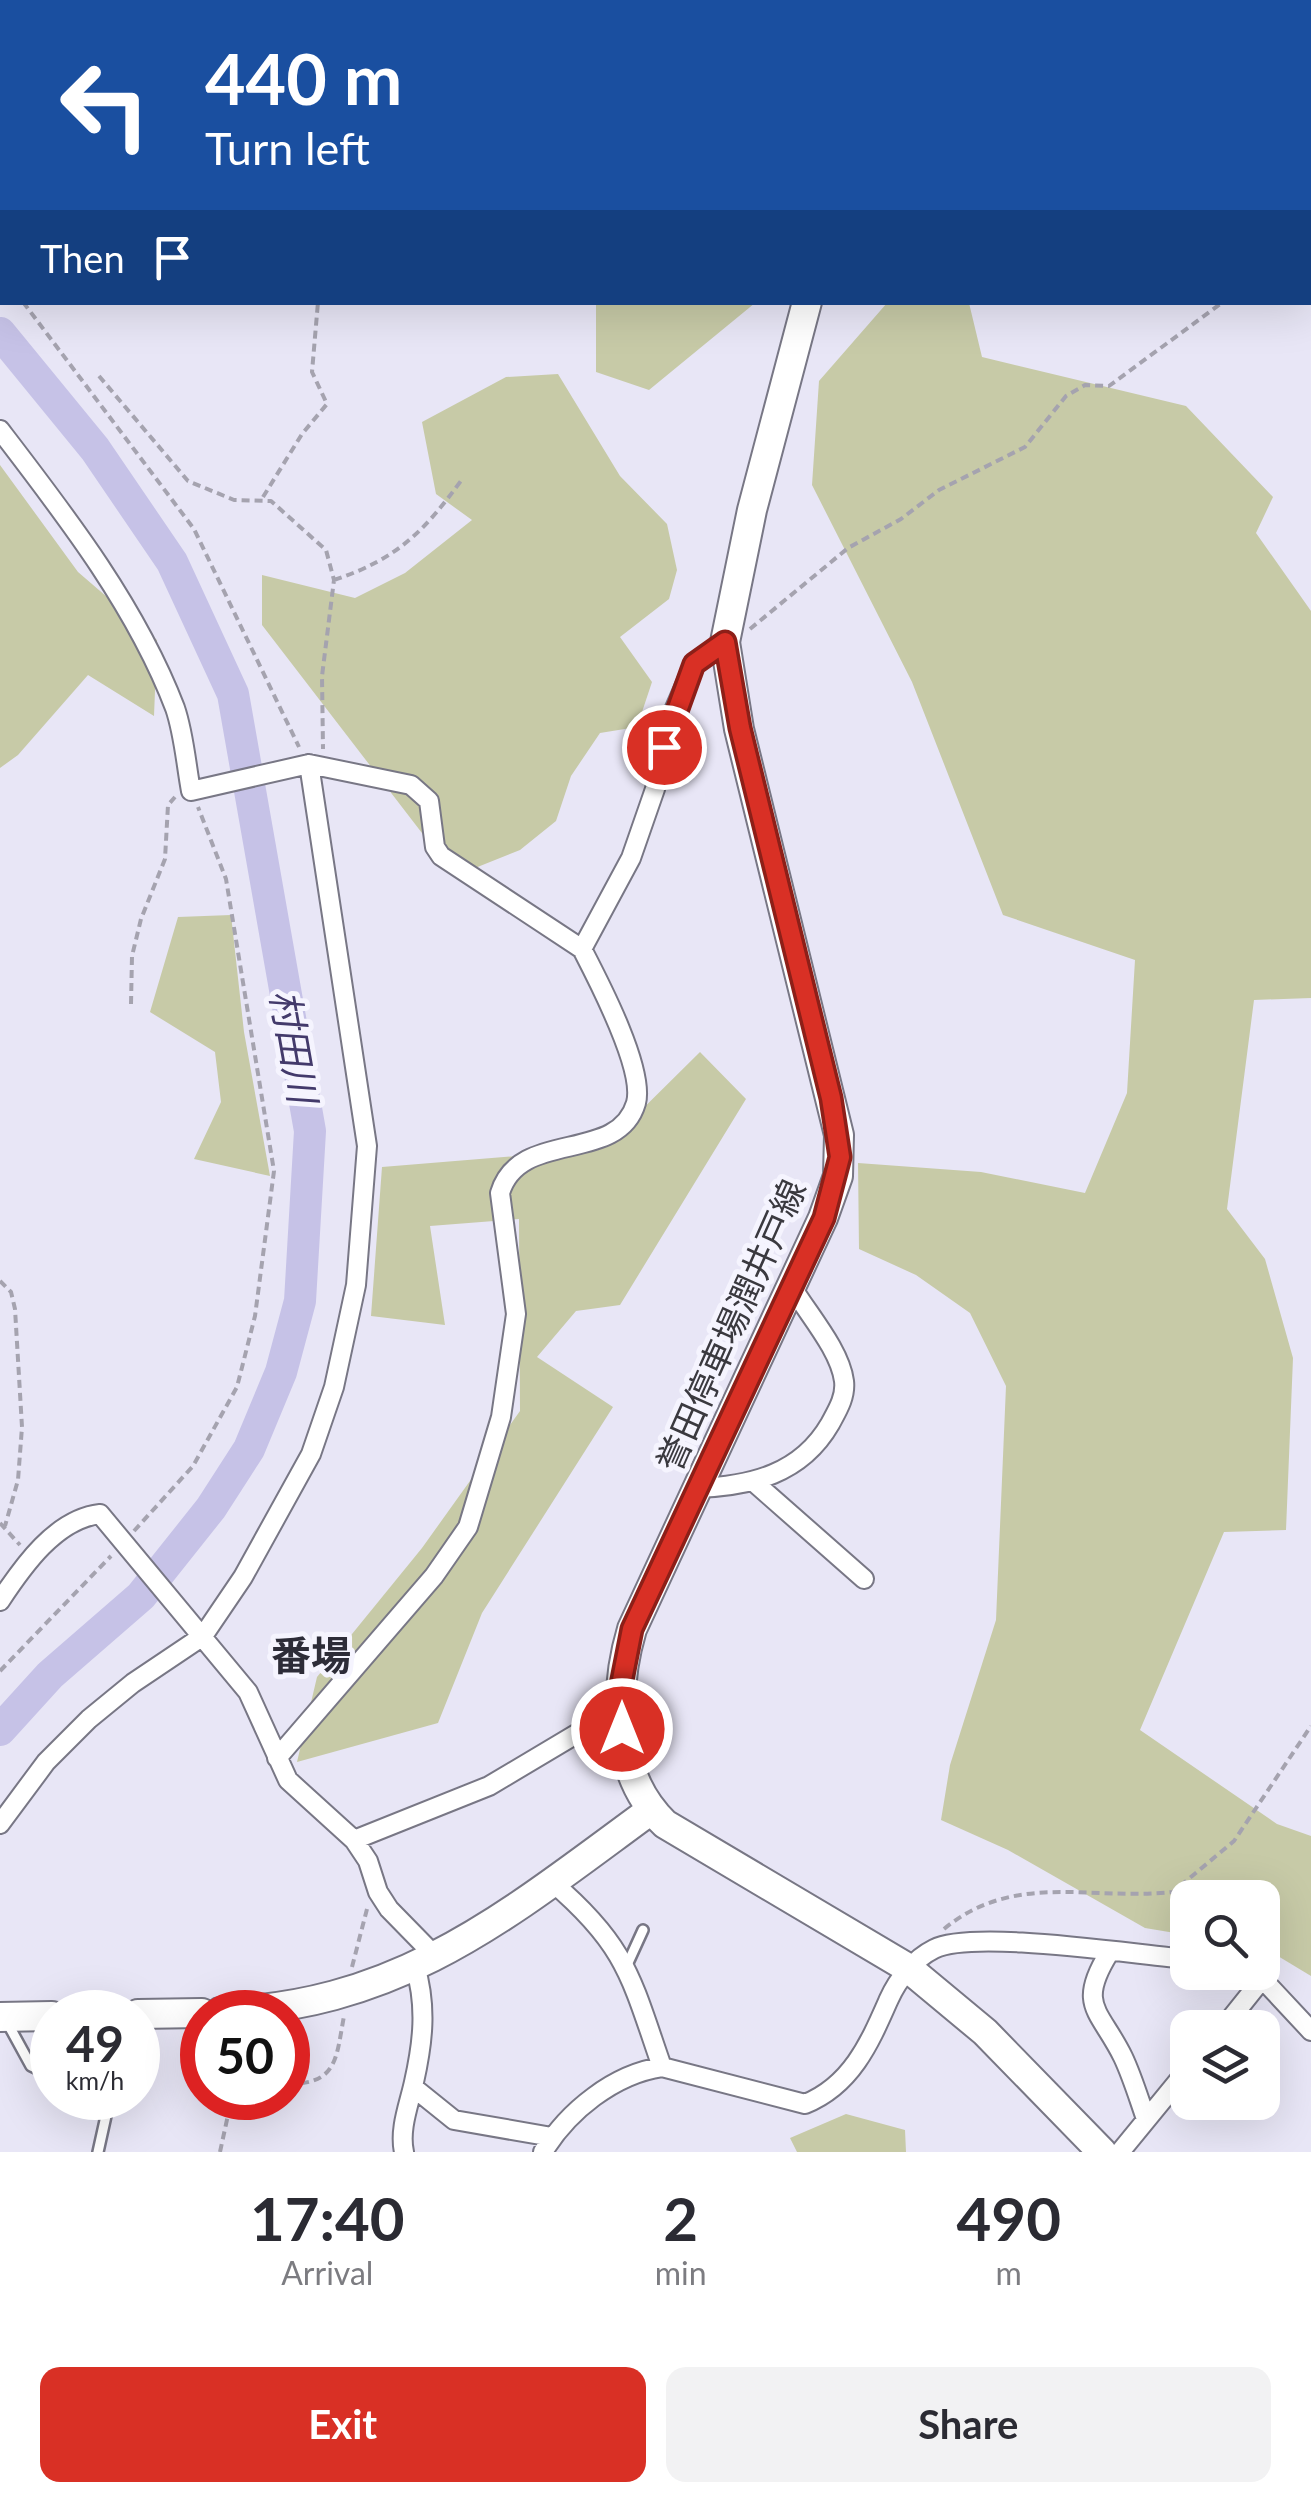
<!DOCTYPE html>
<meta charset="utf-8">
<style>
:root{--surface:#fff;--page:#f2f2f3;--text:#2b2b33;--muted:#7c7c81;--accent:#d93025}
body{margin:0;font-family:Lato,"Noto Sans JP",sans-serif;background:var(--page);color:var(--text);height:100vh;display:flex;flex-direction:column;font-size:38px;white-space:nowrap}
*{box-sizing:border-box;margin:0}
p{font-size:32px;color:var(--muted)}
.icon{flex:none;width:55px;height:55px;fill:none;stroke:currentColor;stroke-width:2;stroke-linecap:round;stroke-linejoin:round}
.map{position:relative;height:2152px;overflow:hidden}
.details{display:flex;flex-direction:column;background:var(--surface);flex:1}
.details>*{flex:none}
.banner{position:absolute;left:0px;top:0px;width:1312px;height:305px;box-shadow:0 10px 40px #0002;background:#1a4fa0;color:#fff;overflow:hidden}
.controls{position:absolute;left:1170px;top:1880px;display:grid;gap:20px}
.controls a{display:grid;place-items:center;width:110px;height:110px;border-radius:20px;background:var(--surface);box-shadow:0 10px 40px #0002;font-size:50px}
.speed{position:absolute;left:30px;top:1990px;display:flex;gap:20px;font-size:50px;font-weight:700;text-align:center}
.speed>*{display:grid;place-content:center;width:130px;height:130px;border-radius:50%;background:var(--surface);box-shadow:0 10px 40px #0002;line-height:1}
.speed small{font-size:25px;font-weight:400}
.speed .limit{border:15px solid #d22;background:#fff;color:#111}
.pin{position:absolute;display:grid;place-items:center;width:85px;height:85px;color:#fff;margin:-42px;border:5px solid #fff;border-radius:50%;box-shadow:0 2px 10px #0007}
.me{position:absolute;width:110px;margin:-55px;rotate:0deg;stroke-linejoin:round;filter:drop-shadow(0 0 8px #0008)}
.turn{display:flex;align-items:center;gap:35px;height:210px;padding:0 40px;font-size:45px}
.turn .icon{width:130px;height:130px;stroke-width:2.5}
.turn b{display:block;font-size:70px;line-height:85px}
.then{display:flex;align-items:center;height:95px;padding:0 40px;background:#0003;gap:20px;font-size:38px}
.eta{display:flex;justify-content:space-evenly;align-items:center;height:170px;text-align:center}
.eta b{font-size:60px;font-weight:700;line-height:70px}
.primary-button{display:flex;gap:20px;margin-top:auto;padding:20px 40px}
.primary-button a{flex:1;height:115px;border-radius:20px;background:var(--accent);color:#fff;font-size:40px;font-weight:700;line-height:115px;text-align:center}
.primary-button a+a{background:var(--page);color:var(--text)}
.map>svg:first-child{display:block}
</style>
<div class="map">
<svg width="1311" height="2152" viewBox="0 0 1311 2152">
<rect width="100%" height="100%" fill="#e8e6f6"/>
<!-- green -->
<path fill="#c7caa7" d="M 235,0 L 639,0 L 639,2 Z
M 596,303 L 596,302 L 755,303 L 649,390 L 596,372 Z
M 887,303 L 969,303 L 982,357 L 1186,406 L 1273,497 L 1256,533 L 1311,611 L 1311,998 L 1254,1000 L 1227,1209 L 1265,1259 L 1293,1358 L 1286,1530 L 1224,1532 L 1140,1730 L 1277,1824 L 1311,1836 L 1311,1976 L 1263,1947 L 1262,1898 L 1188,1898 L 1187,1935 L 1145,1928 L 1008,1850 L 941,1820 L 950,1765 L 996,1620 L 1006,1386 L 970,1313 L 916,1275 L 859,1249 L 858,1163 L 981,1172 L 1085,1193 L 1127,1093 L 1135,960 L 1003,915 L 912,682 L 812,485 L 819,381 Z
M 558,374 L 620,476 L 667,524 L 677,570 L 669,599 L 620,637 L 652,682 L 637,727 L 600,733 L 571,776 L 556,821 L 520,850 L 455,876 L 262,625 L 262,575 L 355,598 L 405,573 L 472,520 L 436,494 L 422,422 L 506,377 Z
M 0,465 L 78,572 L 157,640 L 154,716 L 88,675 L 18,755 L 0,768 Z
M 231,915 L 244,1032 L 270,1176 L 194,1159 L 221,1102 L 215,1052 L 150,1012 L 178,917 Z
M 700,1052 L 746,1099 L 620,1305 L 576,1311 L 537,1357 L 613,1407 L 482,1613 L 438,1723 L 297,1762 L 317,1677 L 422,1548 L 520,1411 L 519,1219 L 430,1226 L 445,1325 L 371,1316 L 382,1167 L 602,1149 Z
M 846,2114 L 905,2130 L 906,2152 L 797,2152 L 790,2138 Z"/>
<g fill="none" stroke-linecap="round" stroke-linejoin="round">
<!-- river -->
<path stroke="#c6c2e7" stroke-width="32" d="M 0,333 L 95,449 L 172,562 L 233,694 L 310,1131 L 300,1301 L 281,1372 L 249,1449 L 211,1508 L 141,1596 L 50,1675 L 0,1730"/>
<!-- lane casing -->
<g stroke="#787785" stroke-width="14">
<path id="lane" d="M 642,2 L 642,0
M 627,1965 L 643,1930
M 8,2024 L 31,2066 L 52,2076
M 98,2152 L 110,2098"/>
</g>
<!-- street casing -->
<g stroke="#787785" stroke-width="22">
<path id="street" d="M 0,430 C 66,516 136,606 175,708 C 184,734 186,764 191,791 L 309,764 L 411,785 L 429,801 L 435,847 L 441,856 L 582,949
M 755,1483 L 864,1579
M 698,1488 C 751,1486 801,1474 830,1424 C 837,1411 846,1397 844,1381 C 840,1350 808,1314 792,1287
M 0,1601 C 23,1566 56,1519 100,1514 L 248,1692 L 288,1780 L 354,1840 L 368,1861 L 378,1892 L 389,1909 L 435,1956
M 277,1758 L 434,1576 L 468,1527 L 501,1417 L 516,1314 L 500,1193 C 519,1128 618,1165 636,1103 C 645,1069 598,980 582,949 L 631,858 L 655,789 L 672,715 L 694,664 L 725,642
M 0,1824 L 46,1762 L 89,1719 L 133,1683 L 203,1636 L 243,1577 L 311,1454 L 334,1387 L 356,1285 L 367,1146 L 309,764
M 354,1840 L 489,1786 L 620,1708
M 552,1882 C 627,1946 631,1978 662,2067
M 1109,1953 C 1076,2006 1100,2010 1123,2057 C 1132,2076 1138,2096 1145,2116
M 1256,1972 L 1311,2031
M 1223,2028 L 1263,1978
M 413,2087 L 454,2120 L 552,2137
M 404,2152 C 399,2129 409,2105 414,2082 C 423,2042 427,2006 415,1966
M 543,2152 C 568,2111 614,2074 662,2067 L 805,2104 C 852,2085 870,2042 889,1999 C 898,1979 914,1959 934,1949 C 974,1929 1136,1955 1188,1959
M 1120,2152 L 1188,2069"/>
</g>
<!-- secondary casing -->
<g stroke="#787785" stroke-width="32">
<path id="secondary" d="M 758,0 L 758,2
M 807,302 L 752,510 L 725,642 L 739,729 L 839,1135 L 838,1176 L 823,1218 L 632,1629 C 613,1693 614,1775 665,1824 L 908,1968 L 985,2032 L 1102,2152
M 220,2012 C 402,2006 510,1913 651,1810
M 138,2014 L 202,2013
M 0,2017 L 52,2016"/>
</g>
<!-- path -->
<path stroke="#a5a3af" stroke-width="4" stroke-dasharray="8 5" stroke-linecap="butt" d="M 421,0 L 423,2
M 984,0 L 985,2
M 135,2 L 135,0
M 1310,11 L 1311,10
M 0,128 L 2,126
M 1310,224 L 1311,223
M 0,273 L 2,276
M 23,302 L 194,529 L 299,747
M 99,376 L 188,481 L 234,500 L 271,501 L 326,550 L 334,580 L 322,676 L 323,749
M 263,497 L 302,434 L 327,404 L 312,372 L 318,302
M 334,580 C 397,559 424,532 463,478
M 750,629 L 848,548 L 901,519 L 939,490 L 1025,447 L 1066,396 L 1085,385 L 1109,386 L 1223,302
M 131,1004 L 132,956 L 141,919 L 165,859 L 168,805 L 175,797
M 0,1281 L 11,1292 L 15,1309 L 22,1427 L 18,1480 L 5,1526
M 0,1523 L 20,1545
M 134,1531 L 193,1466 L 237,1387 L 255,1316 L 274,1171 L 226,879 L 198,807
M 0,1671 L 111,1556
M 944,1929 C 1014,1871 1092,1901 1173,1892 L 1234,1841 L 1311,1726
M 352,1967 L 367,1909
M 288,2084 C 338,2084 336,2058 344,2016
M 220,2152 L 228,2115 L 238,2098"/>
<!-- lane -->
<use href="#lane" stroke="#fff" stroke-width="9"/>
<!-- street -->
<use href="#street" stroke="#fff" stroke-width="18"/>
<!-- secondary -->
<use href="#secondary" stroke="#fff" stroke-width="28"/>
</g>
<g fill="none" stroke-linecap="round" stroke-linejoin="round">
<!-- route casing -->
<g stroke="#8d1f18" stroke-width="25">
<path id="route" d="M 622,1729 L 620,1690 L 632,1629 L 824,1218 L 840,1157 L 831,1098 L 740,728 L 725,642 L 694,664 L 664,747"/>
</g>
<!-- route -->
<use href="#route" stroke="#d93025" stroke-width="18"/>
</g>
<g text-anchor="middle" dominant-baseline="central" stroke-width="10" stroke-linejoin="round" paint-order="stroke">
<!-- street labels -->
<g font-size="35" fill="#3a393f" stroke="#f5f4fe">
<text transform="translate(730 1325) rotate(-66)">誉田停車場潤井戸線</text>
</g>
<!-- water labels -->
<g font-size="38" font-style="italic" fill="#433a6b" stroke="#f5f4fe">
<text transform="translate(295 1046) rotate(80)">村田川</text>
</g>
<!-- quarter labels -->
<g font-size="40" font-weight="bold" fill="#2d2c38" stroke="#f5f4fe">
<text x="311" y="1655">番場</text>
</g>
</g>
</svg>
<div class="controls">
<a><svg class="icon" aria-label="search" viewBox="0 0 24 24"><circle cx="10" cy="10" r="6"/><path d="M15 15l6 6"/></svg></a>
<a><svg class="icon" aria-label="layers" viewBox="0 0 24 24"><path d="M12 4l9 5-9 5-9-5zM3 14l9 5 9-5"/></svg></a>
</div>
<div class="speed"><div>49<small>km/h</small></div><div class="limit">50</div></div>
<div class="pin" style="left:664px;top:747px;background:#d93025"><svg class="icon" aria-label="arrive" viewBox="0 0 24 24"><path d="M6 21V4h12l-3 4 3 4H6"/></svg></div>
<svg class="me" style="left:622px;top:1729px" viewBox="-20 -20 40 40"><circle r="17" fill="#d93025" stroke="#fff" stroke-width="3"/><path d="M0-11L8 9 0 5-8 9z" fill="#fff"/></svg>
<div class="banner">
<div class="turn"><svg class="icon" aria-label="left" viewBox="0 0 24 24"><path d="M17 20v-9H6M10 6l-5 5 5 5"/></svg><div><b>440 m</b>Turn left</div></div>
<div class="then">Then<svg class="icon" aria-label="arrive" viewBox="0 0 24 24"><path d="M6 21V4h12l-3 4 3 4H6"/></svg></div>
</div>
</div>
<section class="details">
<div class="eta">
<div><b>17:40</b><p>Arrival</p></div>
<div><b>2</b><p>min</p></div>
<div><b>490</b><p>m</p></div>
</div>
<div class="primary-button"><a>Exit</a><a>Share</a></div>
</section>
